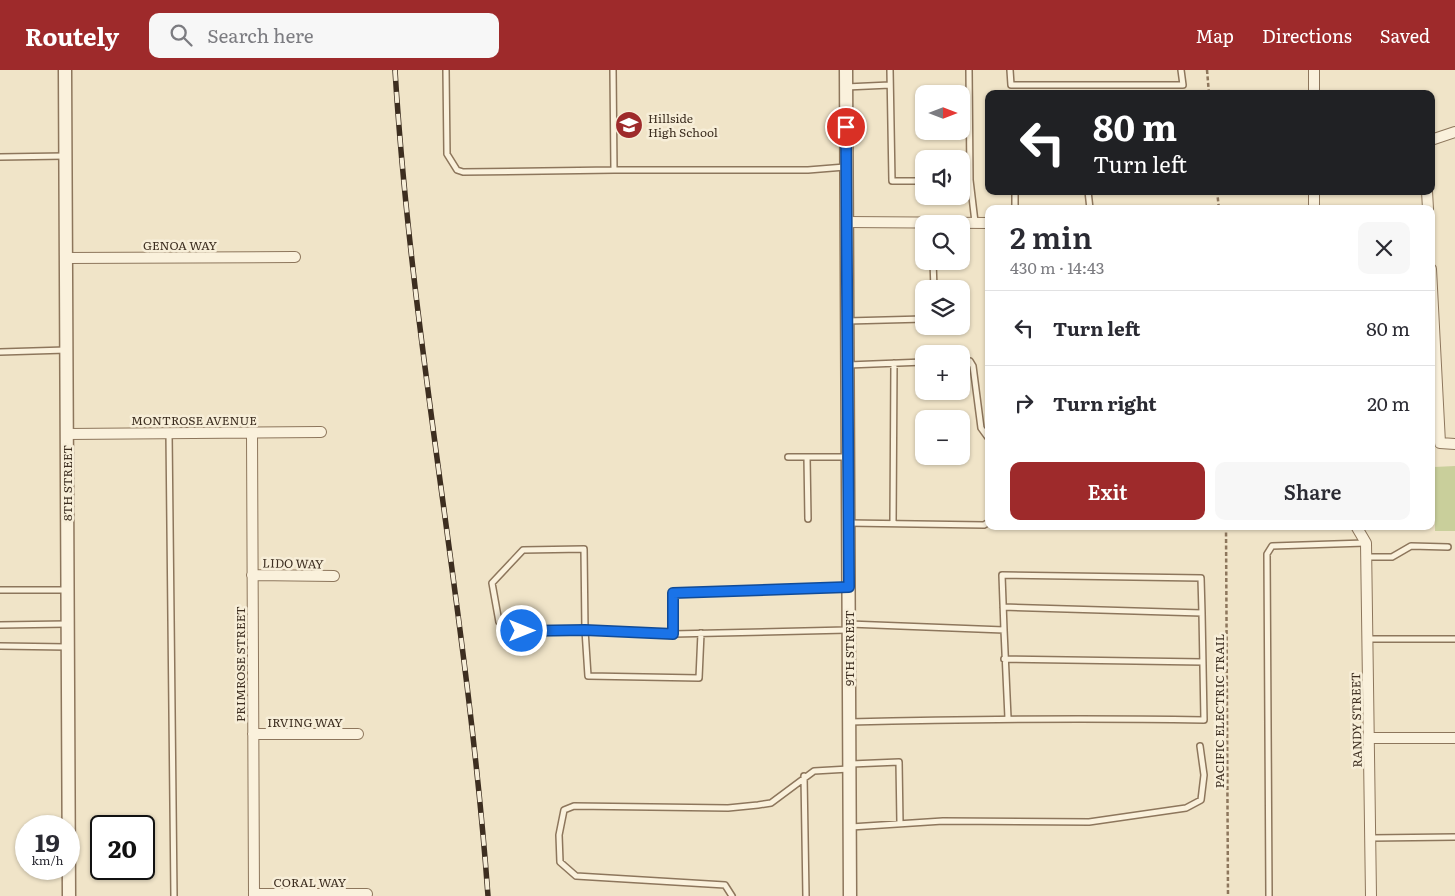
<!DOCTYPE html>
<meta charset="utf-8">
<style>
:root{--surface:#fff;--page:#f7f7f7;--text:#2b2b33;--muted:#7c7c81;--line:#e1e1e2;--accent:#9e2a2b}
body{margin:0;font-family:Literata,serif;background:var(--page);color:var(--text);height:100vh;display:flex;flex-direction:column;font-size:19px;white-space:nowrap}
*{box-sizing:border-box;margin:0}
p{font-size:16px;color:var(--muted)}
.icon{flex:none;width:28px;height:28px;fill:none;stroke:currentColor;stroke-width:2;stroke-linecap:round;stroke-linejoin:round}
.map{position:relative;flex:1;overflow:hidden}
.side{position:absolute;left:985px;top:135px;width:450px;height:325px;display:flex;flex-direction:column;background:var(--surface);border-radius:10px;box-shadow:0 1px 4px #0004}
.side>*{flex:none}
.top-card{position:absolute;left:985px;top:20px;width:450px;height:105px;border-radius:10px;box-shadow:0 1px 4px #0004;background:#202124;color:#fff;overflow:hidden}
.needle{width:32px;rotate:90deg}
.controls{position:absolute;left:915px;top:15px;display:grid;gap:10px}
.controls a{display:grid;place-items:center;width:55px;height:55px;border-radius:10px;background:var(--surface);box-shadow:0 1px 4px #0004;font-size:25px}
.speed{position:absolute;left:15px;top:745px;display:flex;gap:10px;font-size:25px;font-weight:700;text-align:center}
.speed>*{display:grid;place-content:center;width:65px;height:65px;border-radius:50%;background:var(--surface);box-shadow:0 1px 4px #0004;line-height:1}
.speed small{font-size:12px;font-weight:400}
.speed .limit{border:2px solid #111;border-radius:8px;background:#fff;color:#111}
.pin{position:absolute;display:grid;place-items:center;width:42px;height:42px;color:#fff;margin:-21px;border:2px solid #fff;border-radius:50%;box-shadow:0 1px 5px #0007}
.me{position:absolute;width:55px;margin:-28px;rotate:90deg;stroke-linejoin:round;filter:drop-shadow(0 0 4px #0008)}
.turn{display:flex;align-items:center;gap:18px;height:105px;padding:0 25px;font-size:22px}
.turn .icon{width:65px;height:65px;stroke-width:2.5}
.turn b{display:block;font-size:35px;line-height:42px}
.round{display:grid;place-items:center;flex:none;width:52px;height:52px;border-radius:10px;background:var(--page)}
.summary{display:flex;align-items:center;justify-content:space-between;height:85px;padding:0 25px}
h1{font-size:30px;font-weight:600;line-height:38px}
.button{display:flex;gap:10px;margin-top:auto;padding:10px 25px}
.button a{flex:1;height:58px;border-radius:10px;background:var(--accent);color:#fff;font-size:20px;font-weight:600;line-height:58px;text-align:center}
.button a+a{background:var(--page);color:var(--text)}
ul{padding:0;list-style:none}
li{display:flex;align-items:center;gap:15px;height:75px;padding:0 25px;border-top:1px solid var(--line)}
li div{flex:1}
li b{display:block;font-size:19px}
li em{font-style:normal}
header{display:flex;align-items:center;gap:30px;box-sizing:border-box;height:70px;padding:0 25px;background:var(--accent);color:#fff}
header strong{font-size:24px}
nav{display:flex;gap:28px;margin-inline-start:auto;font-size:18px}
.search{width:350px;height:45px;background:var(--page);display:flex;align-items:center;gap:12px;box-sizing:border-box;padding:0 18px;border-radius:10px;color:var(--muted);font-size:19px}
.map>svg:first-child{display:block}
</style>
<header>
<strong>Routely</strong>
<div class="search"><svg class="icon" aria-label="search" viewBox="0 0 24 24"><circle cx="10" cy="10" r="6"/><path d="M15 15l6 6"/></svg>Search here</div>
<nav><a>Map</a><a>Directions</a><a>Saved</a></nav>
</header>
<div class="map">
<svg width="1455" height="826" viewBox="0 0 1455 826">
<rect width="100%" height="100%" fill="#f0e4c8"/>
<!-- green -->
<path fill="#c9cf9b" d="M 1455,396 L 1455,461 L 1435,461 L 1434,397 Z"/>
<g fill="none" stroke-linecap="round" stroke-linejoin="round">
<!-- service casing -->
<g stroke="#8d765c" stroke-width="8">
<path id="service" d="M 446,0 L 447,84 L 457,100 L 463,102 L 614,100
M 613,0 L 614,100 L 808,100 L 845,97
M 890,0 L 892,111 L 924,111
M 1010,0 L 1011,15 L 1183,15 L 1181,0
M 846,17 L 890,15
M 0,87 L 65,86
M 961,110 L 970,110 L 969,0
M 970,110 L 975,152
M 1088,121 L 1090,139
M 1015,139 L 1015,121
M 933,191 L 934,219
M 847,251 L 924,249
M 0,282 L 66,280
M 961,291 L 970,291 L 973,296 L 981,358 L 989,369
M 848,295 L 924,292
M 169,363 L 174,826
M 788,387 L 807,387
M 808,449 L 807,387 L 848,387
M 848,453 L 984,455 L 989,452
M 893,453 L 894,293
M 1366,487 L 1392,487 L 1411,476 L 1448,477
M 0,520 L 67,520
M 849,554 L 1004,560 L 1008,648
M 0,555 L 67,554
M 847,560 L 673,564 L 673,523 L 848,517
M 1004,560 L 1002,505 L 1201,508 L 1202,543
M 673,564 L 585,560 L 522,561 L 499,552 L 492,513 L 523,480 L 584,479 L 585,560 L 588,606 L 699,608 L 701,563
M 1368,569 L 1455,569
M 0,576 L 67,577
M 1004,589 L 1203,592
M 849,652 C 968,649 1086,648 1204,650 L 1202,543 L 1003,537
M 851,694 L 899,692 L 900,753
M 804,706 L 806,826
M 851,757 L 943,751 L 1089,752 L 1186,738 L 1201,730 L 1204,705 L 1200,676
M 1371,768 L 1455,767
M 732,826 L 725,815 L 576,806 L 560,792 L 559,765 L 564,740 L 574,736 L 728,738 L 758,735 L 771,733 L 814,701 L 849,699
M 1269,826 L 1267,484 L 1272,476 L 1365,473"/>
</g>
<!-- minor casing -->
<g stroke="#8d765c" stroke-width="12">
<path id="minor" d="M 1314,24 L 1314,0
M 1431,70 L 1455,62
M 1314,121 L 1314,139
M 1427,121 L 1428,139
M 847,152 L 989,153
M 65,188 L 295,187
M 1431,199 L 1440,373 L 1455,374
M 252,363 L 254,826
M 67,364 L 321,362
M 1356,456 L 1366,473 L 1371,826
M 252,505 L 334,506
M 253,664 L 358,664
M 1369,668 L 1455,668
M 254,824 L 367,824"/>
</g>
<!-- tertiary casing -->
<g stroke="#8d765c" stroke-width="15">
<path id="tertiary" d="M 65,0 L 69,826
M 846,0 L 850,826"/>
</g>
<!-- path -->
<path stroke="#8d765c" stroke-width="2.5" stroke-dasharray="4 2.5" stroke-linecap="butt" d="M 1207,0 L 1209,24
M 1217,121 L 1219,139
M 1226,456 L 1228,826"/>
<!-- service -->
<use href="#service" stroke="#faf1dc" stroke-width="5"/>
<!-- minor -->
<use href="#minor" stroke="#faf1dc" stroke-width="10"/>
<!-- tertiary -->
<use href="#tertiary" stroke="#faf1dc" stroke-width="12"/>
<!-- rail casing -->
<g stroke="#3d2e20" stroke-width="5.5">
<path id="rail" d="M 395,0 C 412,277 468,549 488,826"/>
</g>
<!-- rail -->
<use href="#rail" stroke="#f7eed8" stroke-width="4" stroke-dasharray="11" stroke-linecap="butt"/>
</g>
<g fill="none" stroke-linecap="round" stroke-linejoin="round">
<!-- route casing -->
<g stroke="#114b97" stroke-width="12">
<path id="route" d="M 522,561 L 585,560 L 673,564 L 673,523 L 849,517 L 846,57"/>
</g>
<!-- route -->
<use href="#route" stroke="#1a73e8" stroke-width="9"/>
</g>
<!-- icons -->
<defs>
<g id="school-disc" transform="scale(1.4375)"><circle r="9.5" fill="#9e2a2b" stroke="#f7eed8"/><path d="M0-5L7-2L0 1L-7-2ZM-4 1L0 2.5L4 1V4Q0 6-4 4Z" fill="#fff"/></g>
</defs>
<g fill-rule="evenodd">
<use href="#school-disc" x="629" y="55"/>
</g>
<g text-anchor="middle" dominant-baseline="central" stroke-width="5" stroke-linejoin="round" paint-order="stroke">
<!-- poi labels -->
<g font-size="12" fill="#3d2e20" stroke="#f7eed8" text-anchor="start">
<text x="648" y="48">Hillside<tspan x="648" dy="14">High School</tspan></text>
</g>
<!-- street labels -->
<g font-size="12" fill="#3d2e20" stroke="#f7eed8">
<text x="180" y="175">GENOA WAY</text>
<text x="194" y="350">MONTROSE AVENUE</text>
<text transform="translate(67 413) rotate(-90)">8TH STREET</text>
<text transform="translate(293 493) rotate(1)">LIDO WAY</text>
<text transform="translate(849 578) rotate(-90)">9TH STREET</text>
<text transform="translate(240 594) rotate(-90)">PRIMROSE STREET</text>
<text transform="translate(1219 641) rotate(-90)">PACIFIC ELECTRIC TRAIL</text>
<text transform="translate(1356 650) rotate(-91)">RANDY STREET</text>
<text x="305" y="652">IRVING WAY</text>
<text x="310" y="812">CORAL WAY</text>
</g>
</g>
</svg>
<div class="controls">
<a><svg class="needle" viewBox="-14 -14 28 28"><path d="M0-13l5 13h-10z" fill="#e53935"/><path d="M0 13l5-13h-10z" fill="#7c7c81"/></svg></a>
<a><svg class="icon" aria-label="sound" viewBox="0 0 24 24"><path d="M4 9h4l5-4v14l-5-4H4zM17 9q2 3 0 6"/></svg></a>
<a><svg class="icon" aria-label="search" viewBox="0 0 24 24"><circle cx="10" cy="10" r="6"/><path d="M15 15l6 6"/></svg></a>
<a><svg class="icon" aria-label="layers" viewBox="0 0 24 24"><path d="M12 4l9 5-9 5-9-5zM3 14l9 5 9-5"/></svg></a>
<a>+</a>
<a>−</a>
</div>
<div class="speed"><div>19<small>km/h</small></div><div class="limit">20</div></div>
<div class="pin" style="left:846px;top:57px;background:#d93025"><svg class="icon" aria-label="arrive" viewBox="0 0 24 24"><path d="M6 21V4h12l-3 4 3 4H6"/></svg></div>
<svg class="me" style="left:522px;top:561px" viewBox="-20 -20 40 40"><circle r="17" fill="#1a73e8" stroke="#fff" stroke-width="3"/><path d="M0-11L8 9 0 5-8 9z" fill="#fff"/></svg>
<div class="top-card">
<div class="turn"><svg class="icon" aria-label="left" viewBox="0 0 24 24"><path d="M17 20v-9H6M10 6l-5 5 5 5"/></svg><div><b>80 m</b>Turn left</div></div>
</div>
<section class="side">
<div class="summary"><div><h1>2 min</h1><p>430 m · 14:43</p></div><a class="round"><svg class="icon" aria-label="close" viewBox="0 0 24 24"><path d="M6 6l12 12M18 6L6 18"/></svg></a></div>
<ul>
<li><svg class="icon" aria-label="left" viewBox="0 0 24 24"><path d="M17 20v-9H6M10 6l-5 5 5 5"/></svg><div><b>Turn left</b></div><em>80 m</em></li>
<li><svg class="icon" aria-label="right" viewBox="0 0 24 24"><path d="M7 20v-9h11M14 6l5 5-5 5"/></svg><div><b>Turn right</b></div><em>20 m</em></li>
</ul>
<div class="button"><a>Exit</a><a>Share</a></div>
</section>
</div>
